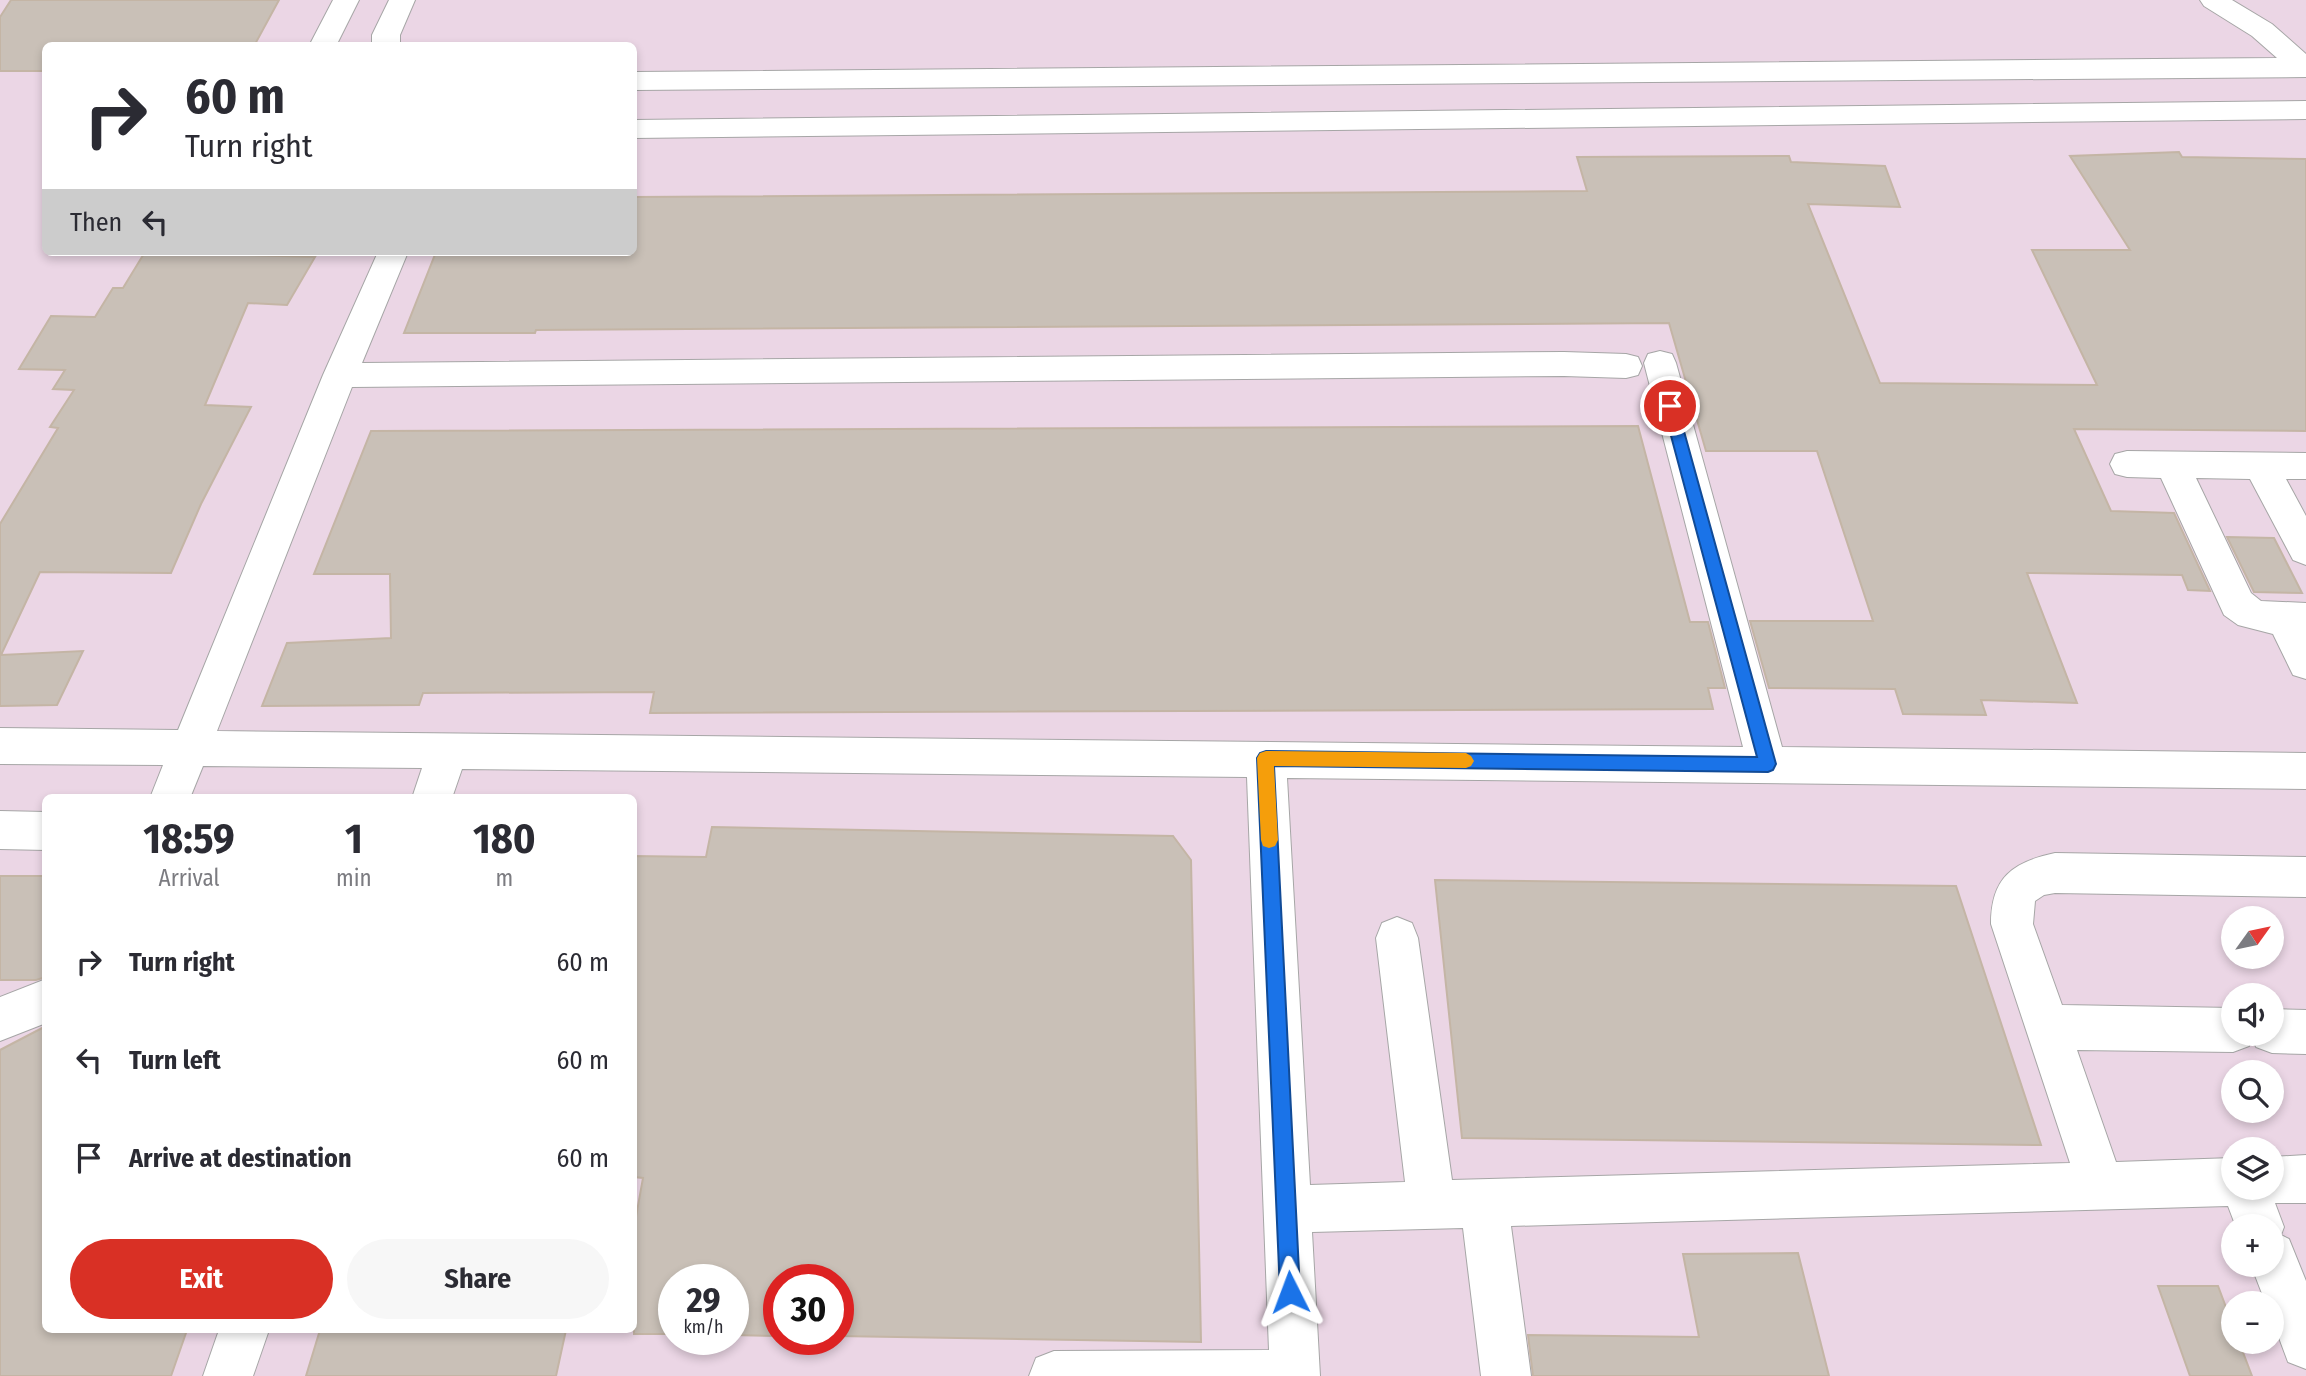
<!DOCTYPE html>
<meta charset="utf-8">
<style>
:root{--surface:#fff;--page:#f7f7f7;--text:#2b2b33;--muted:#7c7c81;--accent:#d93025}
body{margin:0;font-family:"Fira Sans Condensed",sans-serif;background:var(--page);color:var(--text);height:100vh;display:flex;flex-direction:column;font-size:26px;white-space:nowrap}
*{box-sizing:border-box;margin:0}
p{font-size:23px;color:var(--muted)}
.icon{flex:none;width:38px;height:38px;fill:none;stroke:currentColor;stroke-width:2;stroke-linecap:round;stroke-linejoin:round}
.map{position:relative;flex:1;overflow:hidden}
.details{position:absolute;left:42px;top:794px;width:595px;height:539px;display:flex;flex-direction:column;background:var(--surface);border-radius:10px;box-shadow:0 4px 10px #0003}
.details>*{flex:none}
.guide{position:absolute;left:42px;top:42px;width:595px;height:214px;border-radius:10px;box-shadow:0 4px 10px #0003;background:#fff;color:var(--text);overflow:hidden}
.needle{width:46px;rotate:57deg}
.controls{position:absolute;left:2221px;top:906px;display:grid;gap:14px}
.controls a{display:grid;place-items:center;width:63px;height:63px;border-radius:50%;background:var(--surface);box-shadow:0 4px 10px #0003;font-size:35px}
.speed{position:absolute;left:658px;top:1264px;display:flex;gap:14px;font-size:35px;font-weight:700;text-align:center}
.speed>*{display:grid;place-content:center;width:91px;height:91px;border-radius:50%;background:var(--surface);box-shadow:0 4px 10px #0003;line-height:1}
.speed small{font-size:18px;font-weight:400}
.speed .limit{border:10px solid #d22;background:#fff;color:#111}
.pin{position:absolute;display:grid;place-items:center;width:60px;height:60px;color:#fff;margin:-30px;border:4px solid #fff;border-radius:50%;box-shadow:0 2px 7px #0007}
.me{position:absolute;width:77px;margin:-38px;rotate:357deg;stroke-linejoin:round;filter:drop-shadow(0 0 5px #0008)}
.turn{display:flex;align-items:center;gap:24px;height:147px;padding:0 28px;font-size:32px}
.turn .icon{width:91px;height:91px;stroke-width:2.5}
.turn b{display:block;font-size:49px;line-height:60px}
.then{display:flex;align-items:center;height:66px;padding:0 28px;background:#0003;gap:14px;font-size:26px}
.eta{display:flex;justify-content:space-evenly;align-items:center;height:119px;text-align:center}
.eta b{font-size:42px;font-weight:700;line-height:49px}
.button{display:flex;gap:14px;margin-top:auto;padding:14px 28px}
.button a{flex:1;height:80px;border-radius:42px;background:var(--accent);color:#fff;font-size:28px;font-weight:700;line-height:80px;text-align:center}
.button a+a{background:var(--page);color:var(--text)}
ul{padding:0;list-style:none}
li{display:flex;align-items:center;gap:21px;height:98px;padding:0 28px}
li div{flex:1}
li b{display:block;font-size:26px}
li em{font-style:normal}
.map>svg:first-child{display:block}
</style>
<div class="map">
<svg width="2306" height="1376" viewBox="0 0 2306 1376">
<rect width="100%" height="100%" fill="#f1eee5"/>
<!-- industrial -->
<path fill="#ebd6e5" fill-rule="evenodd" d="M 0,0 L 2306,0 L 2306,1376 L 0,1376 ZM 46,46 L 634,46 L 634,252 L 46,252 ZM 46,798 L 634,798 L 634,1330 L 46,1330 ZM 2233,919 L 2272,919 L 2272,957 L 2233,957 ZM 2233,996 L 2272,996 L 2272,1034 L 2233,1034 ZM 2233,1073 L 2272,1073 L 2272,1111 L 2233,1111 ZM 2233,1150 L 2272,1150 L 2272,1188 L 2233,1188 ZM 2233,1227 L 2272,1227 L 2272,1265 L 2233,1265 ZM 674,1279 L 733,1279 L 733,1339 L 674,1339 ZM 779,1279 L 838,1279 L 838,1339 L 779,1339 ZM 2233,1304 L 2272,1304 L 2272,1342 L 2233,1342 Z"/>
<!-- building -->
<path fill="#c9c0b7" stroke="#c4b5a5" stroke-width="2" d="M 11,0 L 279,0 L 254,46 L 46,46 L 46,71 L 0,71 L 0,17 Z
M 2179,152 L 2182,157 L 2306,159 L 2306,431 L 2074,429 L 2111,511 L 2174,513 L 2210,591 L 2188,590 L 2182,575 L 2027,573 L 2077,703 L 1981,700 L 1986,715 L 1903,714 L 1895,689 L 1769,688 L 1750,621 L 1873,621 L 1817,451 L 1706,451 L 1669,323 L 536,330 L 535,333 L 404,333 L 436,252 L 634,252 L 634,197 L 1587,191 L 1577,157 L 1789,156 L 1791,162 L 1885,166 L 1900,207 L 1808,204 L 1880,383 L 2097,385 L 2032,250 L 2130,250 L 2070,156 Z
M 145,252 L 315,257 L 287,305 L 248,303 L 205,405 L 251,407 L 201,504 L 171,573 L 40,572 L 1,655 L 83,651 L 57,705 L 0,706 L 0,524 L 58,428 L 50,427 L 74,390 L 53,389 L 65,370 L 19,369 L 51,316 L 95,317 L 113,288 L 123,288 Z
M 1638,426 L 1690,622 L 1708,622 L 1725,688 L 1708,688 L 1713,709 L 650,713 L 654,692 L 423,693 L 419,705 L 262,706 L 287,643 L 391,638 L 390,574 L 314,574 L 371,431 Z
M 2227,537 L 2274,538 L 2302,593 L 2254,592 Z
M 712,827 L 1173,836 L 1191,860 L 1201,1342 L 838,1336 L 838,1279 L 779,1279 L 779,1336 L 733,1335 L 733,1279 L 674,1279 L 674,1334 L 634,1334 L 634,1228 L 643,1178 L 634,1177 L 634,856 L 706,857 Z
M 0,876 L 46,876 L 46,977 L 36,980 L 0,980 Z
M 1435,880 L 1956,886 L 2041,1145 L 1462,1138 Z
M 46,1026 L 46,1330 L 187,1330 L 171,1376 L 0,1376 L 0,1050 Z
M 1798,1253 L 1829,1376 L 1533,1376 L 1528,1335 L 1699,1337 L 1683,1254 Z
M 2158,1286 L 2218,1286 L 2233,1326 L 2233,1342 L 2239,1342 L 2252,1376 L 2190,1376 Z
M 320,1330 L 566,1330 L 556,1376 L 306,1376 Z"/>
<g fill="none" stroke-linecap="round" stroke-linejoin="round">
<!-- minor casing -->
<g stroke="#a6a6a6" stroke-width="2">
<path id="minor" d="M 333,0 L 359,0 L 336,46 L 309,46 Z
M 389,0 L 415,0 L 400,35 L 400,46 L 372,46 L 372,35 Z
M 2200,0 L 2232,0 L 2272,24 L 2306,54 L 2306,77 L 634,90 L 634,72 L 2277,58 L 2252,36 L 2204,6 Z
M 2306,101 L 2306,119 L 634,138 L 634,120 Z
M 378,252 L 408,252 L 362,363 L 1564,352 L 1626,354 L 1638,357 L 1642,366 L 1638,375 L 1626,378 L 1564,376 L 352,387 L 217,731 L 1743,747 L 1644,363 L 1648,354 L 1660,351 L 1672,354 L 1676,363 L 1782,747 L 2306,753 L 2306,789 L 1287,778 L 1310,1185 L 1405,1182 L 1376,938 L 1382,923 L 1397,917 L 1412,923 L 1418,938 L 1452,1180 L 2070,1163 L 1991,924 C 1991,878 2012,862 2055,853 L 2306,857 L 2306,897 L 2055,893 L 2044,895 L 2035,901 L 2033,924 L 2062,1005 L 2233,1008 L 2233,1034 L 2272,1034 L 2272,1009 L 2306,1010 L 2306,1054 L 2272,1053 L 2256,1047 L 2252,1037 L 2249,1046 L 2233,1052 L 2077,1050 L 2116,1162 L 2233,1158 L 2233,1188 L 2272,1188 L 2272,1157 L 2306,1155 L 2306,1203 L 2275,1203 L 2284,1227 L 2281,1235 L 2289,1239 L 2306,1281 L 2306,1369 L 2288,1362 L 2272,1319 L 2272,1304 L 2266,1304 L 2251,1265 L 2272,1265 L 2272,1227 L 2236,1227 L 2228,1206 L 1511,1226 L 1531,1376 L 1481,1376 L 1463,1228 L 1312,1232 L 1320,1376 L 1029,1376 L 1036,1358 L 1054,1351 L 1269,1350 L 1247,777 L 462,769 L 452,798 L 412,798 L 422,768 L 203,766 L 190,798 L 150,798 L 163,765 L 0,764 L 0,728 L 178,730 L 323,375 Z
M 2127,451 L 2306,453 L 2306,479 L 2286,479 L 2306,516 L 2306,565 L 2293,560 L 2250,479 L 2196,478 L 2251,593 L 2261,601 L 2306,603 L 2306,679 L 2293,675 L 2273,634 L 2238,625 L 2224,615 L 2161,478 L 2127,477 L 2115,474 L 2110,464 L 2115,454 Z
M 0,811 L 46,812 L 46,850 L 0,849 Z
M 46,979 L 46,1023 L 0,1041 L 0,997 Z
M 219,1330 L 269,1330 L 253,1376 L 203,1376 Z"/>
</g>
<!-- minor -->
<use href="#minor" fill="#fff" fill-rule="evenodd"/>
</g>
<!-- route -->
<path fill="#1a73e8" stroke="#114b97" stroke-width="2" d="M 1670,401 L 1677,406 L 1776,764 L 1773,770 L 1768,772 L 1274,766 L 1300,1292 L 1297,1299 L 1290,1302 L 1283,1299 L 1280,1292 L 1257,758 L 1260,753 L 1266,751 L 1757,757 L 1663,406 Z"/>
<!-- slow -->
<path fill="#f59e0b" d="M 1266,751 L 1466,753 L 1471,756 L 1474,761 L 1471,766 L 1466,768 L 1274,766 L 1278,840 L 1275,846 L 1269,848 L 1263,846 L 1261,840 L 1257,758 L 1260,753 Z"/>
</svg>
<div class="controls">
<a><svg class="needle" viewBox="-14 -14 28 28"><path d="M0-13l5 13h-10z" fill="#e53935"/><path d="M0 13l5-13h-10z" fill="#7c7c81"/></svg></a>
<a><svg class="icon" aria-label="sound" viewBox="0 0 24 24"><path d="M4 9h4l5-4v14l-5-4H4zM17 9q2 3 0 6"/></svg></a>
<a><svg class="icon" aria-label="search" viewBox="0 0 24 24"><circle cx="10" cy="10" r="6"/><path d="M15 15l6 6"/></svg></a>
<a><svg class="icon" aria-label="layers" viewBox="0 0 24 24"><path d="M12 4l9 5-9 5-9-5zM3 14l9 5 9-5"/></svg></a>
<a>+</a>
<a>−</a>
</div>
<div class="speed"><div>29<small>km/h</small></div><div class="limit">30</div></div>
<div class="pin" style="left:1670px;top:406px;background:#d93025"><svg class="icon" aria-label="arrive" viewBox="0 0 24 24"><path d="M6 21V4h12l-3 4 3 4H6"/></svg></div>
<svg class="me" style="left:1290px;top:1292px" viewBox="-20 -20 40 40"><path d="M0-17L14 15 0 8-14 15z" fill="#1a73e8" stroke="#fff" stroke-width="4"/></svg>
<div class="guide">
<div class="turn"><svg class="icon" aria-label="right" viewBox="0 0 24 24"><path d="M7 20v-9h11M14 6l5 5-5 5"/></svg><div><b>60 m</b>Turn right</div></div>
<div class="then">Then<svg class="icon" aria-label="left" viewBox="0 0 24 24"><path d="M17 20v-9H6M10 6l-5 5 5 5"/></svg></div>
</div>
<section class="details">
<div class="eta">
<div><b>18:59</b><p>Arrival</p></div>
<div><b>1</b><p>min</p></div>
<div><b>180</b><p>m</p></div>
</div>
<ul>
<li><svg class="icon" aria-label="right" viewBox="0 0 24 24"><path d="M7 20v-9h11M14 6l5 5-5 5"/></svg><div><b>Turn right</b></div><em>60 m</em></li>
<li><svg class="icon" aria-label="left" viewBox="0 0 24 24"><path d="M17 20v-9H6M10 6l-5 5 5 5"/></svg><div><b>Turn left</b></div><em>60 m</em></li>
<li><svg class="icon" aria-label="arrive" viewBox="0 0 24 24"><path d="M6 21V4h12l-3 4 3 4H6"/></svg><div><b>Arrive at destination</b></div><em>60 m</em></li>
</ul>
<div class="button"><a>Exit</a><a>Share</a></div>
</section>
</div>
